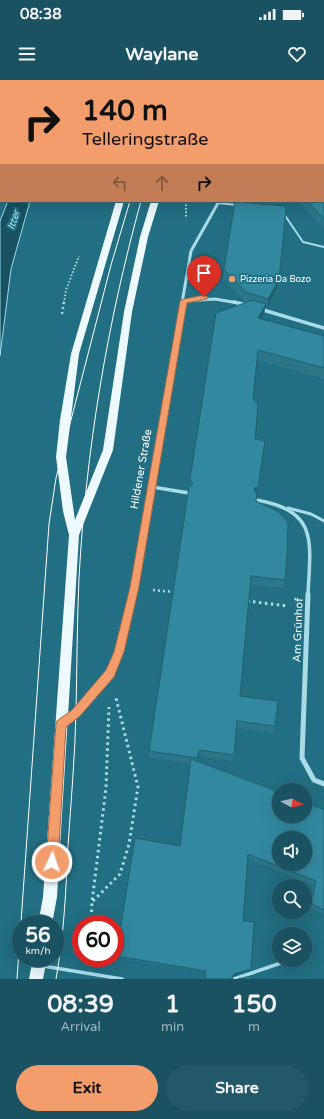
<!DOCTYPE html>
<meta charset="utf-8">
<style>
:root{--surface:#1a5262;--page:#235868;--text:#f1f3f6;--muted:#9fb6be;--line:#386977;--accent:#f39d6c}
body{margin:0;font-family:"Varela Round",sans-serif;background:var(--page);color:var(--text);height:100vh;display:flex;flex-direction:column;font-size:15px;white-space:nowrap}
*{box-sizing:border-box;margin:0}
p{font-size:13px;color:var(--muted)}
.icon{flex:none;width:22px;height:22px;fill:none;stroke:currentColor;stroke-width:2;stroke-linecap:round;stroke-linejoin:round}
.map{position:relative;height:899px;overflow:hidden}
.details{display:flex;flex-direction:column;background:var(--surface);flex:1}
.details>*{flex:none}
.guide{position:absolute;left:0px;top:0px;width:324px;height:122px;box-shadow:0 4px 16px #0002,0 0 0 1px var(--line);background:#f39d6c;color:#111;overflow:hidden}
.needle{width:26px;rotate:98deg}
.buttons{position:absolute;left:272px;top:703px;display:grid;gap:8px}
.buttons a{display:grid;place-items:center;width:40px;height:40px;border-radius:50%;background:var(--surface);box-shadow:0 4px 16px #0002,0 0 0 1px var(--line);font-size:20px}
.speed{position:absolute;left:12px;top:835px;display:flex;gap:8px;font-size:20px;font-weight:700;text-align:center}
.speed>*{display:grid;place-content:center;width:52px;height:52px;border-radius:50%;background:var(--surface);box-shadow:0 4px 16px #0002,0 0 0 1px var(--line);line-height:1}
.speed small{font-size:10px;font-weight:400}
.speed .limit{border:6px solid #d22;background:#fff;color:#111}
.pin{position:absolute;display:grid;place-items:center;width:34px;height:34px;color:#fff;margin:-41px -17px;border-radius:50% 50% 50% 0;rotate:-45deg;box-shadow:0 0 4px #0007}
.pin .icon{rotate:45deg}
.me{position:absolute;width:44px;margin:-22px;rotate:3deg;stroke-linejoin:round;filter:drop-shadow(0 0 3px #0008)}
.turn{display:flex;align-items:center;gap:14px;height:84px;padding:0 16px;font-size:18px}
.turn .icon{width:52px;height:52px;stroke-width:2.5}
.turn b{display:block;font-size:28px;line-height:34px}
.lanes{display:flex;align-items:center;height:38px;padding:0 16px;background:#0003;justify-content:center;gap:20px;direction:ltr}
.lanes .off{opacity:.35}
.eta{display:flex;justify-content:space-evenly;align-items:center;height:68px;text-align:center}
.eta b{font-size:24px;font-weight:800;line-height:28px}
.primary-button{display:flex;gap:8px;margin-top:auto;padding:8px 16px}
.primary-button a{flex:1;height:46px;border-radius:24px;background:var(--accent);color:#111;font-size:16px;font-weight:800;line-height:46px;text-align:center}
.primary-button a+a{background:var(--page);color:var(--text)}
.status{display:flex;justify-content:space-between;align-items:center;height:28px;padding:0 20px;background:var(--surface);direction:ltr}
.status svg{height:11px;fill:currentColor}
header{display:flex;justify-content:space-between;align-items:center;height:52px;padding:0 16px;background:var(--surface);font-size:18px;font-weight:800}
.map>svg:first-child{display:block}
</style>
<div class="status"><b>08:38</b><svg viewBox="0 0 49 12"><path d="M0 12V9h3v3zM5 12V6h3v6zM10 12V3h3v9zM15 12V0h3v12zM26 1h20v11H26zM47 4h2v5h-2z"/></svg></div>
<header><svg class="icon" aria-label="menu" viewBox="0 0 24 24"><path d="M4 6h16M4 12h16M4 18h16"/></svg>Waylane<svg class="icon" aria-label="heart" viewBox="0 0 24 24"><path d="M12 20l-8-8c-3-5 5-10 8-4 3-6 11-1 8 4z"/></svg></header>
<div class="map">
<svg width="324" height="899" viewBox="0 0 324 899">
<rect width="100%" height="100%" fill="#226e82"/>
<!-- water -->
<path fill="#175162" stroke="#9ddbe9" d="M 8,121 L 30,121 L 11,189 L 0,276 L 0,141 Z"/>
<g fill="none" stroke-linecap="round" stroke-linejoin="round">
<!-- path-far2 -->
<path stroke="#a9dbe8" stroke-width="2" stroke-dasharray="1.5 2" stroke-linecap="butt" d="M 186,121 L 186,137
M 64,223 L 66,210 L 79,176"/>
<!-- path-far1 -->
<path stroke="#a9dbe8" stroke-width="2.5" stroke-dasharray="2 3" stroke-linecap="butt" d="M 62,234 L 64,222
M 153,510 L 174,512"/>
<!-- path -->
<path stroke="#a9dbe8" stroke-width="3" stroke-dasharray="2.5 3.5" stroke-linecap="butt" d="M 247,521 L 288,526
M 93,821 L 120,794 L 129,764 L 138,707 L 116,618
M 91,844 L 92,822 L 106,708 L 109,627"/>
<!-- lane-far2 -->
<path stroke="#a9dbe8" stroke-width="2" d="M 219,121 L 218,123 L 237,125
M 284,134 L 303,162 L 324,167"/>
<!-- lane-far1 -->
<path stroke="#a9dbe8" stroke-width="3" d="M 288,428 L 311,434 L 324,441"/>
<!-- lane -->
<path stroke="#a9dbe8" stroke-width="3.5" d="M 305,875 L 308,874
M 43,886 L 122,899
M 234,899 L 290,880"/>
<!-- street-far2 -->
<path stroke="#a9dbe8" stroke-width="3" d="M 184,221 L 215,219 L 238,223
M 182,223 L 191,171 L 218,123"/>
<!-- street-far1 -->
<path stroke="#a9dbe8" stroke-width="3.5" d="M 234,222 L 246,225
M 260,229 L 324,248
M 152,407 L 189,413
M 256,420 C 320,430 310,464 308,515
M 133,515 L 183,222"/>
<!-- street -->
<path stroke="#a9dbe8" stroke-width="5" d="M 308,514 L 302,678 L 314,700 L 324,704
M 64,642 L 76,634 L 110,593 L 119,572 L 133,514"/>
<!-- primary -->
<path fill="#ecf9fd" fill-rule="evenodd" d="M 158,0 L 164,0 L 164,1 L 158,1 Z
M 183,0 L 189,0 L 189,1 L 183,1 Z
M 116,121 L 124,121 L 79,274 L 66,377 L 75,440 L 103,370 L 124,232 L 140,157 L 151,121 L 159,121 L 148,157 L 132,232 L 113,370 L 79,455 L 57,817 L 52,844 L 38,844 L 43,817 L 69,455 L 63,431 L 56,377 L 60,340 L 71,274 Z
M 33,878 L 47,878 L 43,899 L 29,899 Z"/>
<!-- tram -->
<path stroke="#fff" stroke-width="1" d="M 17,899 L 49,444 L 56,398 L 111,185 L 130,121
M 56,899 C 64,855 66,810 68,766 C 71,721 75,676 76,632 C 77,587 77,542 79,498 C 86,370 107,244 141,121"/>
<!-- rail casing -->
<g stroke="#fff" stroke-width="3">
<path id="rail" d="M 143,1 L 147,0
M 228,1 L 232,0
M 262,1 L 266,0"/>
</g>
<!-- rail -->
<use href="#rail" stroke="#226e82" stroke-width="2" stroke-dasharray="6" stroke-linecap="butt"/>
</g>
<!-- wall -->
<path fill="#2b7689" d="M 324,89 L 324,149 L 299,121 L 323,121 Z
M 224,189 L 277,208 L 267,228 L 265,227 L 264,234 L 261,239 L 324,256 L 324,299 L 257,280 L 253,319 L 255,359 L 265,361 L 256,421 L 285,500 L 283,508 L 250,505 L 240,616 L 275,646 L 273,653 L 236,648 L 234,675 L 232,681 L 198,676 L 197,681 L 324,730 L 324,834 L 308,827 L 313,805 L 248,779 L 243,841 L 249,890 L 233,896 L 232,897 L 233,899 L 205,899 L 205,892 L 117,878 L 116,876 L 180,766 L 190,684 L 149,677 L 149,671 L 189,406 L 190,400 L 247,222 L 245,222 L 223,199 Z"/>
<!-- shaded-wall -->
<path fill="#23606f" d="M 279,199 L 277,208 L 267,228 L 268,219 Z
M 266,224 L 264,234 L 257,249 L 258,238 Z
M 258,407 L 257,417 L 254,411 L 255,408 Z
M 251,889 L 249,890 L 233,896 L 234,894 Z"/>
<!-- building -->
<path fill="#32899f" stroke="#23606f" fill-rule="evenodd" d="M 323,88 L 324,89 L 324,139 L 308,121 L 323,121 Z
M 235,122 L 284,126 L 286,130 L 279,199 L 268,219 L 246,212 L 224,189 Z
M 253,220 L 266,224 L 258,238 L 324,256 L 324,288 L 258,270 L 253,319 L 258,324 L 255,359 L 265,361 L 258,407 L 255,408 L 254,411 L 257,414 L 256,421 L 279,432 L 285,439 L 288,444 L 287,474 L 285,500 L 251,496 L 240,616 L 278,621 L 275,646 L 237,641 L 234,675 L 199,670 L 197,678 L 149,671 L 189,407 L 193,404 L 190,400 L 191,393 L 216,233 Z
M 191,679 L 279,712 L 279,736 L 305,736 L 305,722 L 324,730 L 324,830 L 311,824 L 316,801 L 248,774 L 243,841 L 254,842 L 251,889 L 234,894 L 232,897 L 233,899 L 205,899 L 206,891 L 116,876 L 135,758 L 180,766 ZM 279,758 L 305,758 L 305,784 L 279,784 Z
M 251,896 L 250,899 L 238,899 Z"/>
<!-- route -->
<path fill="#f39d6c" stroke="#9e6646" d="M 204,215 L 208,217 L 207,219 L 187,223 L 139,507 L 124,572 L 114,597 L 79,637 L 66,647 L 58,782 L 56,786 L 52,787 L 48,786 L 46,782 L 56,644 L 57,641 L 72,630 L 106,590 L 114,572 L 130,507 L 180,221 L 184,219 Z"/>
<!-- markers -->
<circle fill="#f39d6c" stroke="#226e82" stroke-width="1.5" cx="232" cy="199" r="4"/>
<g text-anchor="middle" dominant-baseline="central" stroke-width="4" stroke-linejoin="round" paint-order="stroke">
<!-- far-poi labels -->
<g font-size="9" fill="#fff" stroke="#226e82" text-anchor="start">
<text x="240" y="199">Pizzeria Da Bozo</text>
</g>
<!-- far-water labels -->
<g font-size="10" font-style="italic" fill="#b5e4ef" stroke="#226e82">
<text transform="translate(14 140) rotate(-71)">Itter</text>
</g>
<!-- street labels -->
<g font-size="11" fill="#fff" stroke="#226e82">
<text transform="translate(141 389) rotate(-80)">Hildener Straße</text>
<text transform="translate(298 550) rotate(-88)">Am Grünhof</text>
</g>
</g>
</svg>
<div class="buttons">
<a><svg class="needle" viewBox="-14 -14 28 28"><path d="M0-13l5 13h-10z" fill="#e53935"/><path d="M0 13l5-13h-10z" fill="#9fb6be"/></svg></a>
<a><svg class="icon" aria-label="sound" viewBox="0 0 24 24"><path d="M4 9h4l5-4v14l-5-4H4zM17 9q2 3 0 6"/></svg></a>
<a><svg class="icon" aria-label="search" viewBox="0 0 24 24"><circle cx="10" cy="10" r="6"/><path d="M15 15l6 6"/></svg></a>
<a><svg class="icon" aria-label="layers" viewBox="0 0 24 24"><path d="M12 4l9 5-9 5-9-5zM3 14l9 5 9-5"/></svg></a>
</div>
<div class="speed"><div>56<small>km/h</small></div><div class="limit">60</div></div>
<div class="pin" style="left:204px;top:217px;background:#d93025"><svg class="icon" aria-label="arrive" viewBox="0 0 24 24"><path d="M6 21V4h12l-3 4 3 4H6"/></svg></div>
<svg class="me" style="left:52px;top:782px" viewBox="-20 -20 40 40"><circle r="17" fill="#f39d6c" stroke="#fff" stroke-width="3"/><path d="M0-11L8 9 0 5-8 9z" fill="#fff"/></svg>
<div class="guide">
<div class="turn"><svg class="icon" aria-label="right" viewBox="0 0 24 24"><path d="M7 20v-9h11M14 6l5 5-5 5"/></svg><div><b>140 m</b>Telleringstraße</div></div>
<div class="lanes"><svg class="icon off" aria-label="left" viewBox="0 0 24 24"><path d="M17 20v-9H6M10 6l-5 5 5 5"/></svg><svg class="icon off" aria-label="ahead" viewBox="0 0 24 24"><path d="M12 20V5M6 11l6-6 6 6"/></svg><svg class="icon" aria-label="right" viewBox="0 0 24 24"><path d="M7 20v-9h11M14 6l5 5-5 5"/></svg></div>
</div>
</div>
<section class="details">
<div class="eta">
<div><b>08:39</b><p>Arrival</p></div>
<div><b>1</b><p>min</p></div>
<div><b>150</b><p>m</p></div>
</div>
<div class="primary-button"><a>Exit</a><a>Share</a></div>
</section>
